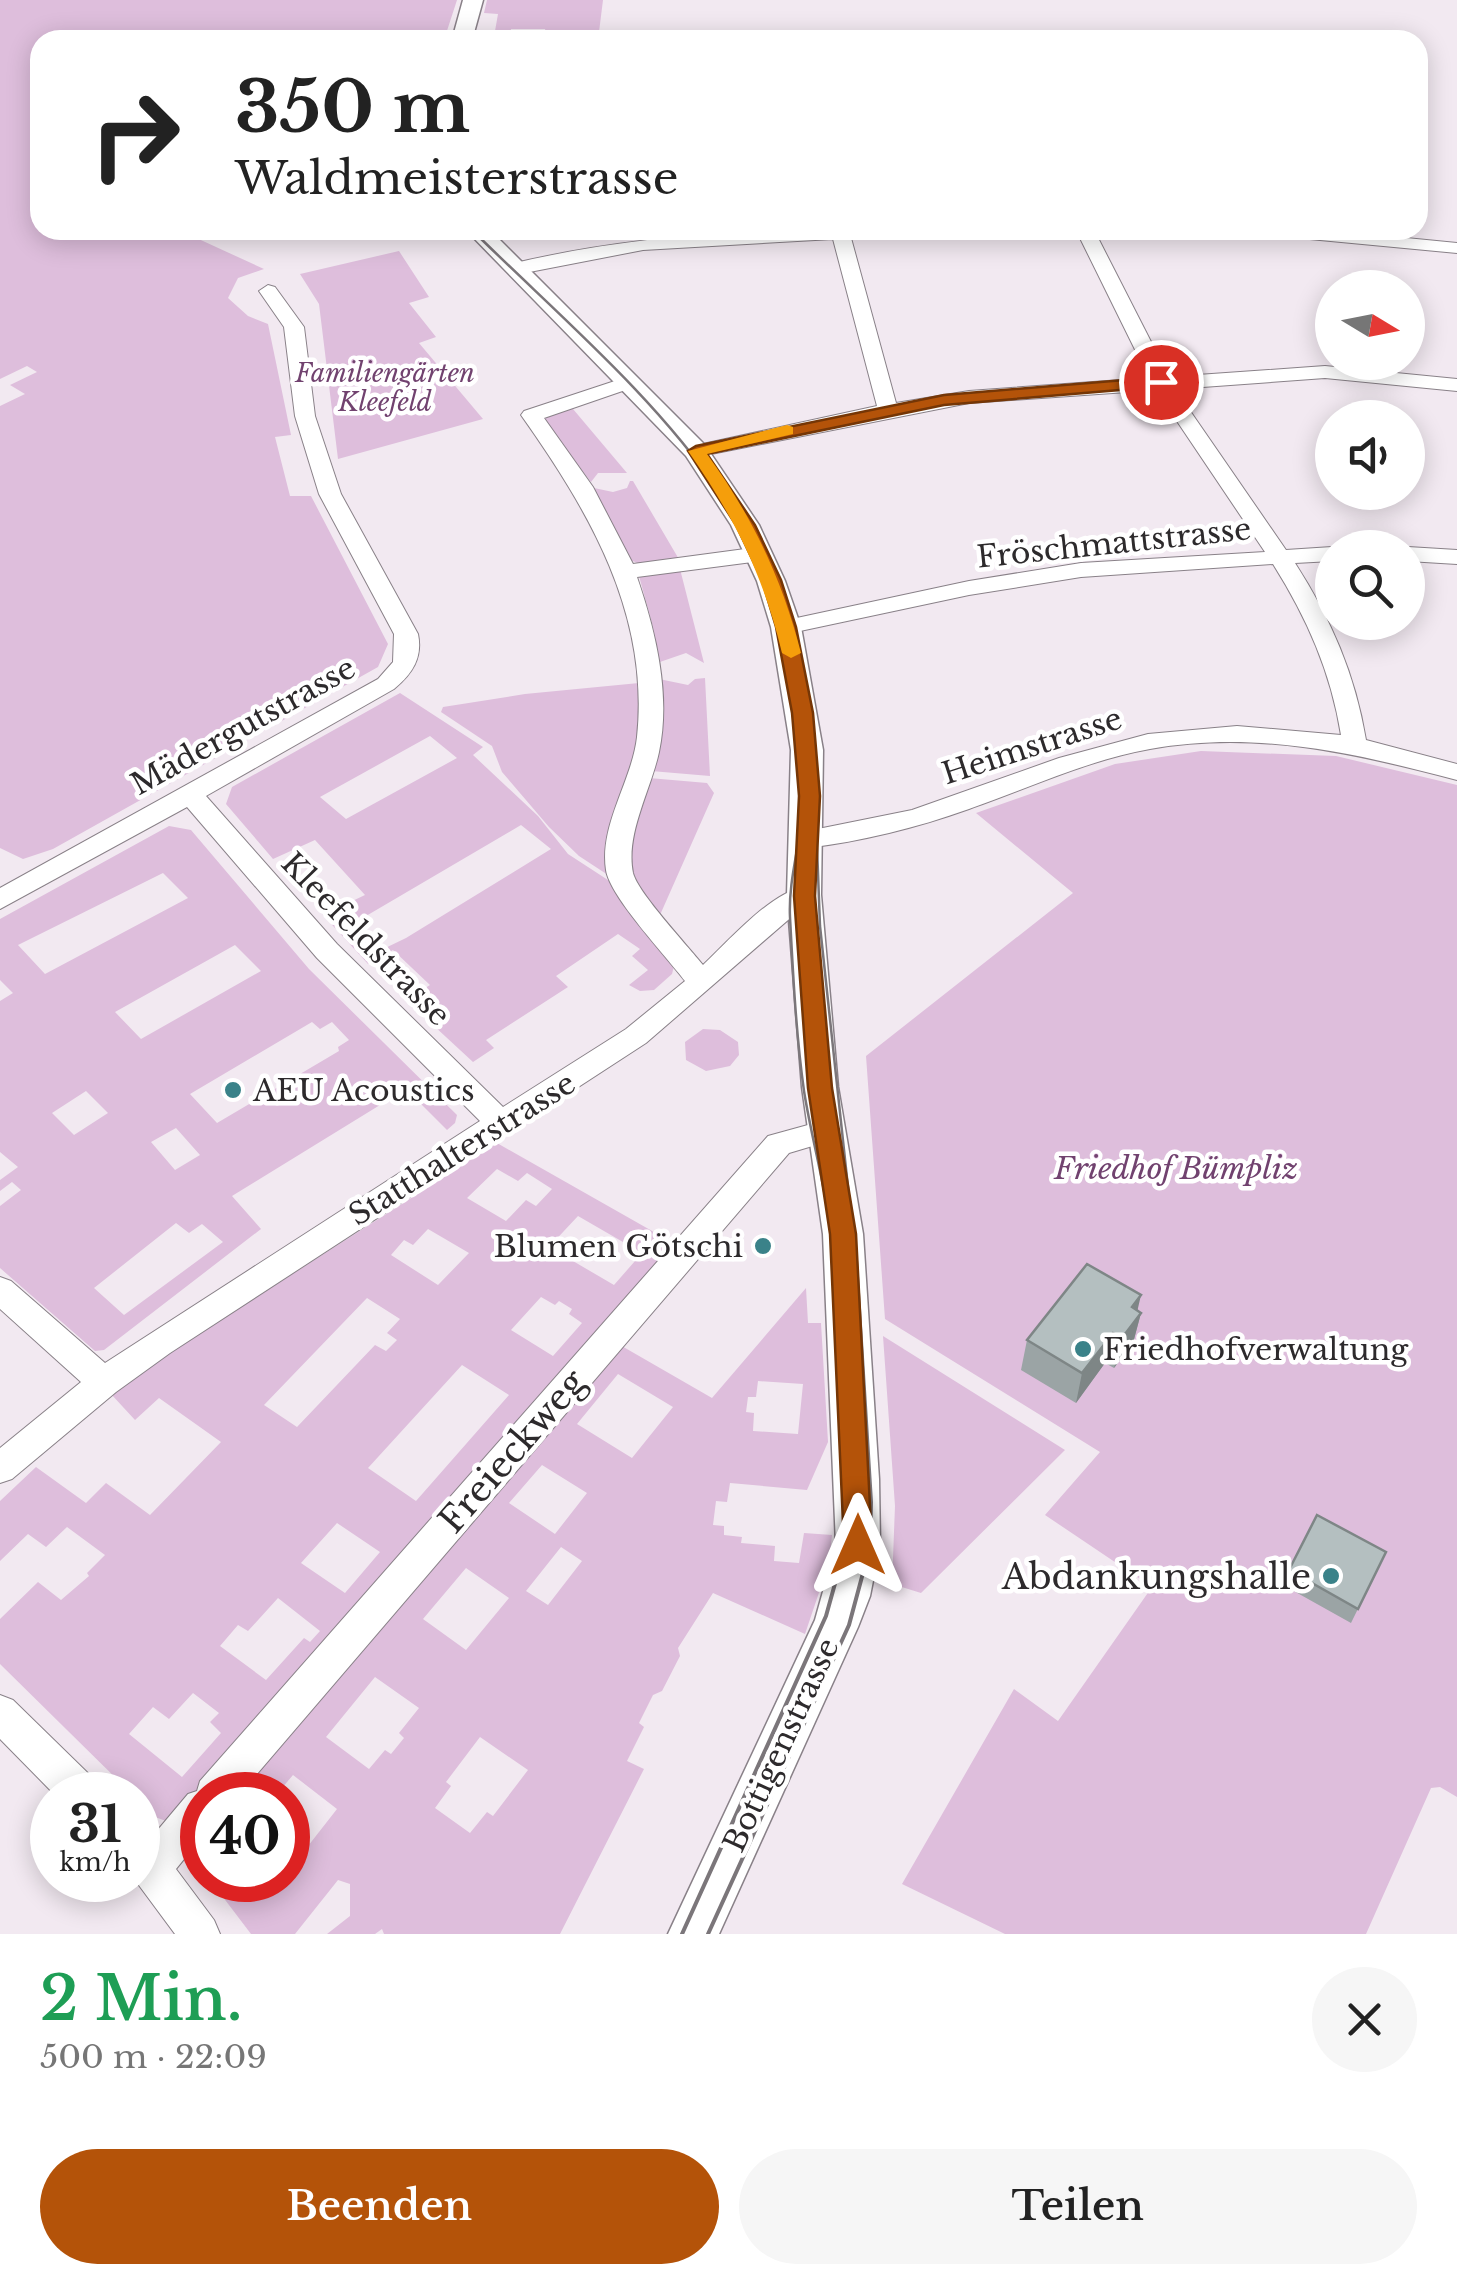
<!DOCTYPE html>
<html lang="de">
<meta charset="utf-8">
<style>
:root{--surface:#fff;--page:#f6f6f6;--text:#222;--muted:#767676;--accent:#b45309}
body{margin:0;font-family:"Libre Baskerville",serif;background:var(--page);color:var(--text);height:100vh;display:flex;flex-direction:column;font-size:38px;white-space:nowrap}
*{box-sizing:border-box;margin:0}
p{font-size:32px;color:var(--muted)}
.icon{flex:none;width:55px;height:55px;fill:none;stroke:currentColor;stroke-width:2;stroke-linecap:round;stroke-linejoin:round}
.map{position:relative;height:1934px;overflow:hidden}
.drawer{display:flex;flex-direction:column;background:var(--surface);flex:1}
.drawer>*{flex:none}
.hud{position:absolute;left:30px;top:30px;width:1398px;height:210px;border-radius:30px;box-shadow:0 5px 25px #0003;background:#fff;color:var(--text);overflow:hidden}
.needle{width:65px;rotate:100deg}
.fabs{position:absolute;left:1315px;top:270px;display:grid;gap:20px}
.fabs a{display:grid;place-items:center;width:110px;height:110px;border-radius:50%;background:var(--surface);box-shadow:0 5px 25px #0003;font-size:50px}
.speed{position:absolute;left:30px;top:1772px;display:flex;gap:20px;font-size:50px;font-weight:700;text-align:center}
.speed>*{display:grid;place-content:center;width:130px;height:130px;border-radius:50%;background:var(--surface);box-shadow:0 5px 25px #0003;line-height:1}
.speed small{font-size:25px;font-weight:400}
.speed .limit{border:15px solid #d22;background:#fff;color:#111}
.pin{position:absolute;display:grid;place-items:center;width:85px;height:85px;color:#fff;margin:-42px;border:5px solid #fff;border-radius:50%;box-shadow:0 2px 10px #0007}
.me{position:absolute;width:110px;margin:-55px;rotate:0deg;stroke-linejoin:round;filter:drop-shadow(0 0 8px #0008)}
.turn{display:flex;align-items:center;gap:35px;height:210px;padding:0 40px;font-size:45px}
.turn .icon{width:130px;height:130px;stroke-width:2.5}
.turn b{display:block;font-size:70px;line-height:85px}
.round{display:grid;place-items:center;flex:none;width:105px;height:105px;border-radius:52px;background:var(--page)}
.head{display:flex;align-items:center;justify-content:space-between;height:170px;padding:0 40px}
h1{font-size:60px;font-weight:600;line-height:75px;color:#1e9e55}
.button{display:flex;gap:20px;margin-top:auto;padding:20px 40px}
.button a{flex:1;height:115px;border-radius:60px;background:var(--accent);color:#fff;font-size:40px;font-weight:600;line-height:115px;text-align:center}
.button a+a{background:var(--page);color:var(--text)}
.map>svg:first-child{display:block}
</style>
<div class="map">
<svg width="1457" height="1934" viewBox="0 0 1457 1934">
<rect width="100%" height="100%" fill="#f2e9f1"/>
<!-- green -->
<path fill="#debedc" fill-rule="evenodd" d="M 0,0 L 457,0 L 444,40 L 40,40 L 40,230 L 179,230 L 264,269 L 238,278 L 228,298 L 248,316 L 268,324 L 291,435 L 275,437 L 290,496 L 311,496 L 388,644 L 378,667 L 53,849 L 23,859 L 0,848 L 0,406 L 25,394 L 10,385 L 37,372 L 27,366 L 0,379 Z
M 487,0 L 603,0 L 598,40 L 569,40 L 571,33 L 546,33 L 545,29 L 511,29 L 510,35 L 482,35 L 480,31 L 495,31 L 498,14 L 484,13 Z
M 399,251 L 429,297 L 409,303 L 436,337 L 419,343 L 483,419 L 338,459 L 319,304 L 300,274 Z
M 567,404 L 573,409 L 627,473 L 598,473 L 591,482 L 541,418 Z
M 630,481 L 633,481 L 680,561 L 640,564 L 630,560 L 594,488 L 613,492 L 627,488 Z
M 680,569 L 704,663 L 686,653 L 657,663 L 653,627 L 639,576 Z
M 705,678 L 710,776 L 651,771 L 659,679 L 688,685 L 695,679 Z
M 639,683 L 641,736 L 611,877 L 579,856 L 549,827 L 502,772 L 492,746 L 441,712 L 443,707 L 525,694 Z
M 400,693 L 483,747 L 473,755 L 538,816 L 568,854 L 611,882 L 674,966 L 672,974 L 654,990 L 640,991 L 629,985 L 648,970 L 632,956 L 640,949 L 618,934 L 556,976 L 568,987 L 486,1040 L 494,1048 L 473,1062 L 406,1000 L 430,985 L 393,950 L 368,964 L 323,915 L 365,895 L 315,840 L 273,859 L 226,804 L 232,787 ZM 430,736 L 457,758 L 346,819 L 320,797 ZM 521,825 L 551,849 L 406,938 L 377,952 L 349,926 Z
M 1201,751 L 1336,756 L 1457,785 L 1457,1797 L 1440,1787 L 1431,1788 L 1366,1934 L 1005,1934 L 902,1884 L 1014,1689 L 1058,1721 L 1152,1587 L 1045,1515 L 1100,1452 L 885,1319 L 866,1056 L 1073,893 L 976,813 L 1115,764 Z
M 649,778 L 707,783 L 714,793 L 660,915 C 613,856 628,845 649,778 Z
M 169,826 L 191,830 L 309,969 L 457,1115 L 455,1123 L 447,1130 L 406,1089 L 232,1196 L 261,1229 L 104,1350 L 95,1351 L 0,1268 L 0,1206 L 21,1190 L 12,1182 L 0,1191 L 0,1180 L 18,1167 L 0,1152 L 0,1001 L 13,993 L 0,980 L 0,919 ZM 163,873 L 188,898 L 45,974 L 18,945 ZM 235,945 L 261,971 L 141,1039 L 115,1012 ZM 312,1022 L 320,1029 L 332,1022 L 349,1040 L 338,1047 L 339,1051 L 217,1123 L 190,1094 ZM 86,1091 L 108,1113 L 74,1135 L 52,1113 ZM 176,1128 L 200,1155 L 175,1170 L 151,1142 ZM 176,1223 L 189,1233 L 202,1224 L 223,1242 L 124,1315 L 94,1288 Z
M 703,1029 L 720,1030 L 738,1042 L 739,1055 L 730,1066 L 706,1071 L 686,1060 L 685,1042 Z
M 497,1143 L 675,1244 L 177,1815 L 166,1821 L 155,1817 L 138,1795 L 133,1795 L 0,1664 L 0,1619 L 38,1582 L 61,1600 L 89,1576 L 87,1573 L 105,1555 L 67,1527 L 46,1547 L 28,1534 L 0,1561 L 0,1501 L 36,1467 L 86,1503 L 106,1483 L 150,1515 L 221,1442 L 159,1398 L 135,1420 L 111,1394 L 177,1348 ZM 497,1169 L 518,1181 L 527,1173 L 552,1189 L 536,1206 L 526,1200 L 506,1221 L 467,1198 ZM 578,1216 L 642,1253 L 614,1285 L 549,1247 ZM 428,1229 L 469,1253 L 438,1285 L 391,1255 L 404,1240 L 413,1245 ZM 541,1297 L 555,1305 L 559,1301 L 572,1309 L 569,1314 L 582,1323 L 553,1356 L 511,1330 ZM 367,1298 L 400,1319 L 387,1333 L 397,1340 L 386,1351 L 375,1345 L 297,1427 L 264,1405 ZM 462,1365 L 509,1395 L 416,1501 L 368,1468 ZM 337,1523 L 380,1552 L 345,1593 L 301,1563 ZM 278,1598 L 320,1631 L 310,1642 L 304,1638 L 266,1680 L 220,1646 L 238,1625 L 248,1631 ZM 193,1693 L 219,1713 L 210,1722 L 221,1733 L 182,1777 L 129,1734 L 153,1707 L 169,1719 Z
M 806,1288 L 808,1323 L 821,1323 L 828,1442 L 807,1490 L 730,1483 L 727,1502 L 716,1501 L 713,1525 L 724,1526 L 724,1535 L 742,1537 L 741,1543 L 775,1546 L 774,1561 L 799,1563 L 804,1533 L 832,1535 L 829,1563 L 805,1634 L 713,1593 L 678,1648 L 680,1656 L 662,1691 L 653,1695 L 639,1723 L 644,1727 L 627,1761 L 644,1769 L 560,1934 L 384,1934 L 382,1929 L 375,1934 L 327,1934 L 350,1916 L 350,1884 L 338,1880 L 295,1934 L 251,1934 L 210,1880 L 252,1880 L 269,1894 L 306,1860 L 301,1855 L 337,1809 L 293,1775 L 276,1795 L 234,1795 L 620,1345 L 712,1398 ZM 618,1374 L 673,1407 L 632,1458 L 577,1424 ZM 758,1381 L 803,1384 L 798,1434 L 753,1431 L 754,1413 L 746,1412 L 748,1397 L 756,1397 ZM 542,1465 L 587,1493 L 555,1534 L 509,1503 ZM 561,1547 L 582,1561 L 548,1605 L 526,1591 ZM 466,1568 L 509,1598 L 466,1650 L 423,1619 ZM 375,1677 L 419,1708 L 399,1733 L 404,1738 L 391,1754 L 385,1750 L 369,1769 L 326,1737 ZM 480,1737 L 528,1770 L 493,1816 L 487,1812 L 470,1833 L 435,1808 L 451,1786 L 446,1782 Z
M 883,1336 L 1065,1450 L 921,1593 L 892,1584 L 895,1506 Z"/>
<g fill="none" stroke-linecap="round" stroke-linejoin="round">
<!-- minor casing -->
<g stroke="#898188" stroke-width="2">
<path id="minor" d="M 765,230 L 1048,230 L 1039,235 L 851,238 L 896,403 L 969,391 L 1149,378 L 1076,230 L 1094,230 L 1169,377 L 1325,366 L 1457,379 L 1457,391 L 1325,378 L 1175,389 L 1286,550 L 1332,547 L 1333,548 L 1332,561 L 1295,563 C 1331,619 1355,674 1366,740 L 1457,764 L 1457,780 C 1355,753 1256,730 1150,749 C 1088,760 1029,788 969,809 C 916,828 863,841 807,848 L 798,845 L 794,839 L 798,833 L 912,810 L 1059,758 L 1148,734 L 1237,726 L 1341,735 C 1331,672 1307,618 1273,564 L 1081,577 L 969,595 L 786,634 L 778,632 L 774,627 L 778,622 L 969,581 L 1081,563 L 1265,552 L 1156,390 L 969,403 L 696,457 L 689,455 L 686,451 L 689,447 L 877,406 L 833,239 L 643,250 L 514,275 L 505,269 L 507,265 C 592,244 678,235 765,230 Z
M 1259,230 L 1325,230 L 1457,243 L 1457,253 L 1268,235 Z
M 268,285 L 275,287 L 304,327 L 315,416 L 341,494 L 418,634 C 423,658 412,674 394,689 L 206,796 L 337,944 L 503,1107 L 626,1029 L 685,981 C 667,957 610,897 606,870 C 599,825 632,781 637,737 C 650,614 589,511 521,415 L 524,411 L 630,376 L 637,378 L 637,386 L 544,418 L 593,487 L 633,564 L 760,547 L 771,554 L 760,561 L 637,577 C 656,632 671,695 659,752 C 651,790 625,834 633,873 C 638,893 688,946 703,965 C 726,944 782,879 813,888 L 817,895 L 646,1043 L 170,1353 L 116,1392 L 12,1479 L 0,1483 L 0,1448 L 81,1382 L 0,1309 L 0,1277 L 11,1281 L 105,1363 L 480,1121 L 317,958 L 187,807 L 0,909 L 0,888 L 378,679 L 393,662 L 394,634 L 319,494 L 295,416 L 284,327 L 259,291 Z
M 1408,547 L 1457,550 L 1457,564 L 1408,561 Z
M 826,1120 L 836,1123 L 841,1131 L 836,1139 L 789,1153 L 239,1795 L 202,1795 L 202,1837 L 176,1869 L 214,1920 L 220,1934 L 175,1934 L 135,1880 L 138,1833 L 151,1838 L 188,1794 L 197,1791 L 200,1781 L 768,1136 Z
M 0,1695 L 13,1700 L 96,1781 L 101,1795 L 55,1795 L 0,1739 Z"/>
</g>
<!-- tertiary casing -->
<g stroke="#898188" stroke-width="3">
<path id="tertiary" d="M 463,0 L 483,0 L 472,40 L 452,40 Z
M 466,230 L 490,230 L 705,445 L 759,525 L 785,581 L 801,627 L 823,750 L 821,895 L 838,1087 L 863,1234 L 879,1479 L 880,1545 L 870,1596 L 858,1627 L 719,1934 L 668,1934 L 815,1620 L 836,1545 L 823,1234 L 802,1087 L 787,895 L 791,750 L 771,627 L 757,581 L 731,525 L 686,456 Z"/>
</g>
<!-- minor -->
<use href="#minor" fill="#fff" fill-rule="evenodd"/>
<!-- tertiary -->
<use href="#tertiary" fill="#fff" fill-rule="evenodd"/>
<!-- tram-far1 -->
<path stroke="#7b767a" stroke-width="2.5" d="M 472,230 C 557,314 654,395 721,494 C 779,579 804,695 803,797 C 803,837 788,876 790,917 C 793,974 796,1034 804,1091 C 813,1148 831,1204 833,1262
M 815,794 L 820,926 L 856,1262"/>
<!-- tram -->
<path stroke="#7b767a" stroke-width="4" d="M 682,1934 L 826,1616 L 846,1544 L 833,1260
M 708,1934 L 849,1625 L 870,1547 L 871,1502 L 856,1260"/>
</g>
<!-- wall -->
<path fill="#9ba4a5" d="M 1138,1310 L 1141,1313 L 1133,1343 L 1114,1368 L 1105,1363 L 1076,1403 L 1021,1370 L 1027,1340 Z
M 1386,1552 L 1351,1623 L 1283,1585 L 1289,1570 Z"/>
<!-- shaded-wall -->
<path fill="#7e8686" d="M 1141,1295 L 1135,1321 L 1141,1313 L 1133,1343 L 1114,1368 L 1122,1338 L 1132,1307 Z
M 1113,1333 L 1105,1363 L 1076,1403 L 1082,1373 Z"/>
<!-- building -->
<path fill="#b4bfc0" stroke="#7e8686" stroke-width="2.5" d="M 1087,1264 L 1141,1295 L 1132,1307 L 1141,1313 L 1122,1338 L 1113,1333 L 1082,1373 L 1027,1340 Z
M 1317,1515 L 1386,1552 L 1358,1609 L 1289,1570 Z"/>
<!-- route -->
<path fill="#b45309" stroke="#753606" stroke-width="2.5" d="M 1161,377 L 1167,379 L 1167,386 L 944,405 L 707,454 L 755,525 L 781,580 L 796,627 L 813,713 L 820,796 L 815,896 L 832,1088 L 856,1234 L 872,1545 L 868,1555 L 858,1558 L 848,1555 L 844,1545 L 830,1234 L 808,1088 L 794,896 L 799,796 L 792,713 L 776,627 L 762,580 L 736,525 L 688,451 L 696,446 L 944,395 Z"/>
<!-- slow -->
<path fill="#f59e0b" d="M 787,425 L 793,427 L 793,434 L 707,454 C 752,516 782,578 801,653 L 791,658 L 782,653 C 763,574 734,517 688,451 Z"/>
<!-- markers -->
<g fill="#3a8289" stroke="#fff" stroke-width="4">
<circle cx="233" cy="1090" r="10"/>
<circle cx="763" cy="1246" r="10"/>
<circle cx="1083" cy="1349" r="10"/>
<circle cx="1331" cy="1576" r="10"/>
</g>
<g text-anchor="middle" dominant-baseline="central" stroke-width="9" stroke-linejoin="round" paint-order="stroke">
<!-- far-park labels -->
<g font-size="25" font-style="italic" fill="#71426f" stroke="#fff">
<text x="385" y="373">Familiengärten<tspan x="385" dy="29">Kleefeld</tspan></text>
</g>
<!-- street labels -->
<g font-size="30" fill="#2d2a2c" stroke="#fff">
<text transform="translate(1114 543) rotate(-6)">Fröschmattstrasse</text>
<text transform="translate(243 726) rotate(-29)">Mädergutstrasse</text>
<text transform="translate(1032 746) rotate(-18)">Heimstrasse</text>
<text transform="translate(366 939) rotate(46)">Kleefeldstrasse</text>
<text transform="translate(462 1149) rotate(-32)">Statthalterstrasse</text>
<text transform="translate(781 1745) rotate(-65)">Bottigenstrasse</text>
</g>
<!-- poi labels -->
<g font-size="30" fill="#2d2a2c" stroke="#fff" text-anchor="start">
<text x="253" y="1090">AEU Acoustics</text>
<text x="743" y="1246" text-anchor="end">Blumen Götschi</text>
<text x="1103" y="1349">Friedhofverwaltung</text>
</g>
<!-- park labels -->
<g font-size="30" font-style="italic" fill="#71426f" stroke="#fff">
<text x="1176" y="1168">Friedhof Bümpliz</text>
</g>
<!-- near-street labels -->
<g font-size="35" fill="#2d2a2c" stroke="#fff">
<text transform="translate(512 1451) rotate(-49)">Freieckweg</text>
</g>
<!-- near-poi labels -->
<g font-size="35" fill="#2d2a2c" stroke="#fff" text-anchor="end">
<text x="1311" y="1576">Abdankungshalle</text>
</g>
</g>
</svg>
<div class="fabs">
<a><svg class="needle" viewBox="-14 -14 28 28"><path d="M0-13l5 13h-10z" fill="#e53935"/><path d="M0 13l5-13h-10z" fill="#767676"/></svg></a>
<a><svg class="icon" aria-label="sound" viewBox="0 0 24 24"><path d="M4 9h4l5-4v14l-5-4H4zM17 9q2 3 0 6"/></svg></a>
<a><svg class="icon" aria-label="search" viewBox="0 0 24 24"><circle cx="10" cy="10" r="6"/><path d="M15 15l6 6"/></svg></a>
</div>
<div class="speed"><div>31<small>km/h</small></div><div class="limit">40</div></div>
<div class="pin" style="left:1161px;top:382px;background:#d93025"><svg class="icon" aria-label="arrive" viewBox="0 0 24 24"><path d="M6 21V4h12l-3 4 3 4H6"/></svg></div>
<svg class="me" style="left:858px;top:1545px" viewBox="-20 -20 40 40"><path d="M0-17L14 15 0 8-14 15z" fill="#b45309" stroke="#fff" stroke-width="4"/></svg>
<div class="hud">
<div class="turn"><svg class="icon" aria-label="right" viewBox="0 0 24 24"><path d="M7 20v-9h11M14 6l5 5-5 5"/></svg><div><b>350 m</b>Waldmeisterstrasse</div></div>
</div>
</div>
<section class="drawer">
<div class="head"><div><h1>2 Min.</h1><p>500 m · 22:09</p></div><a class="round"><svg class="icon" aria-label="close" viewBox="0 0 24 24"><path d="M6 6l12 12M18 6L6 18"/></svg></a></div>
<div class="button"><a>Beenden</a><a>Teilen</a></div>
</section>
